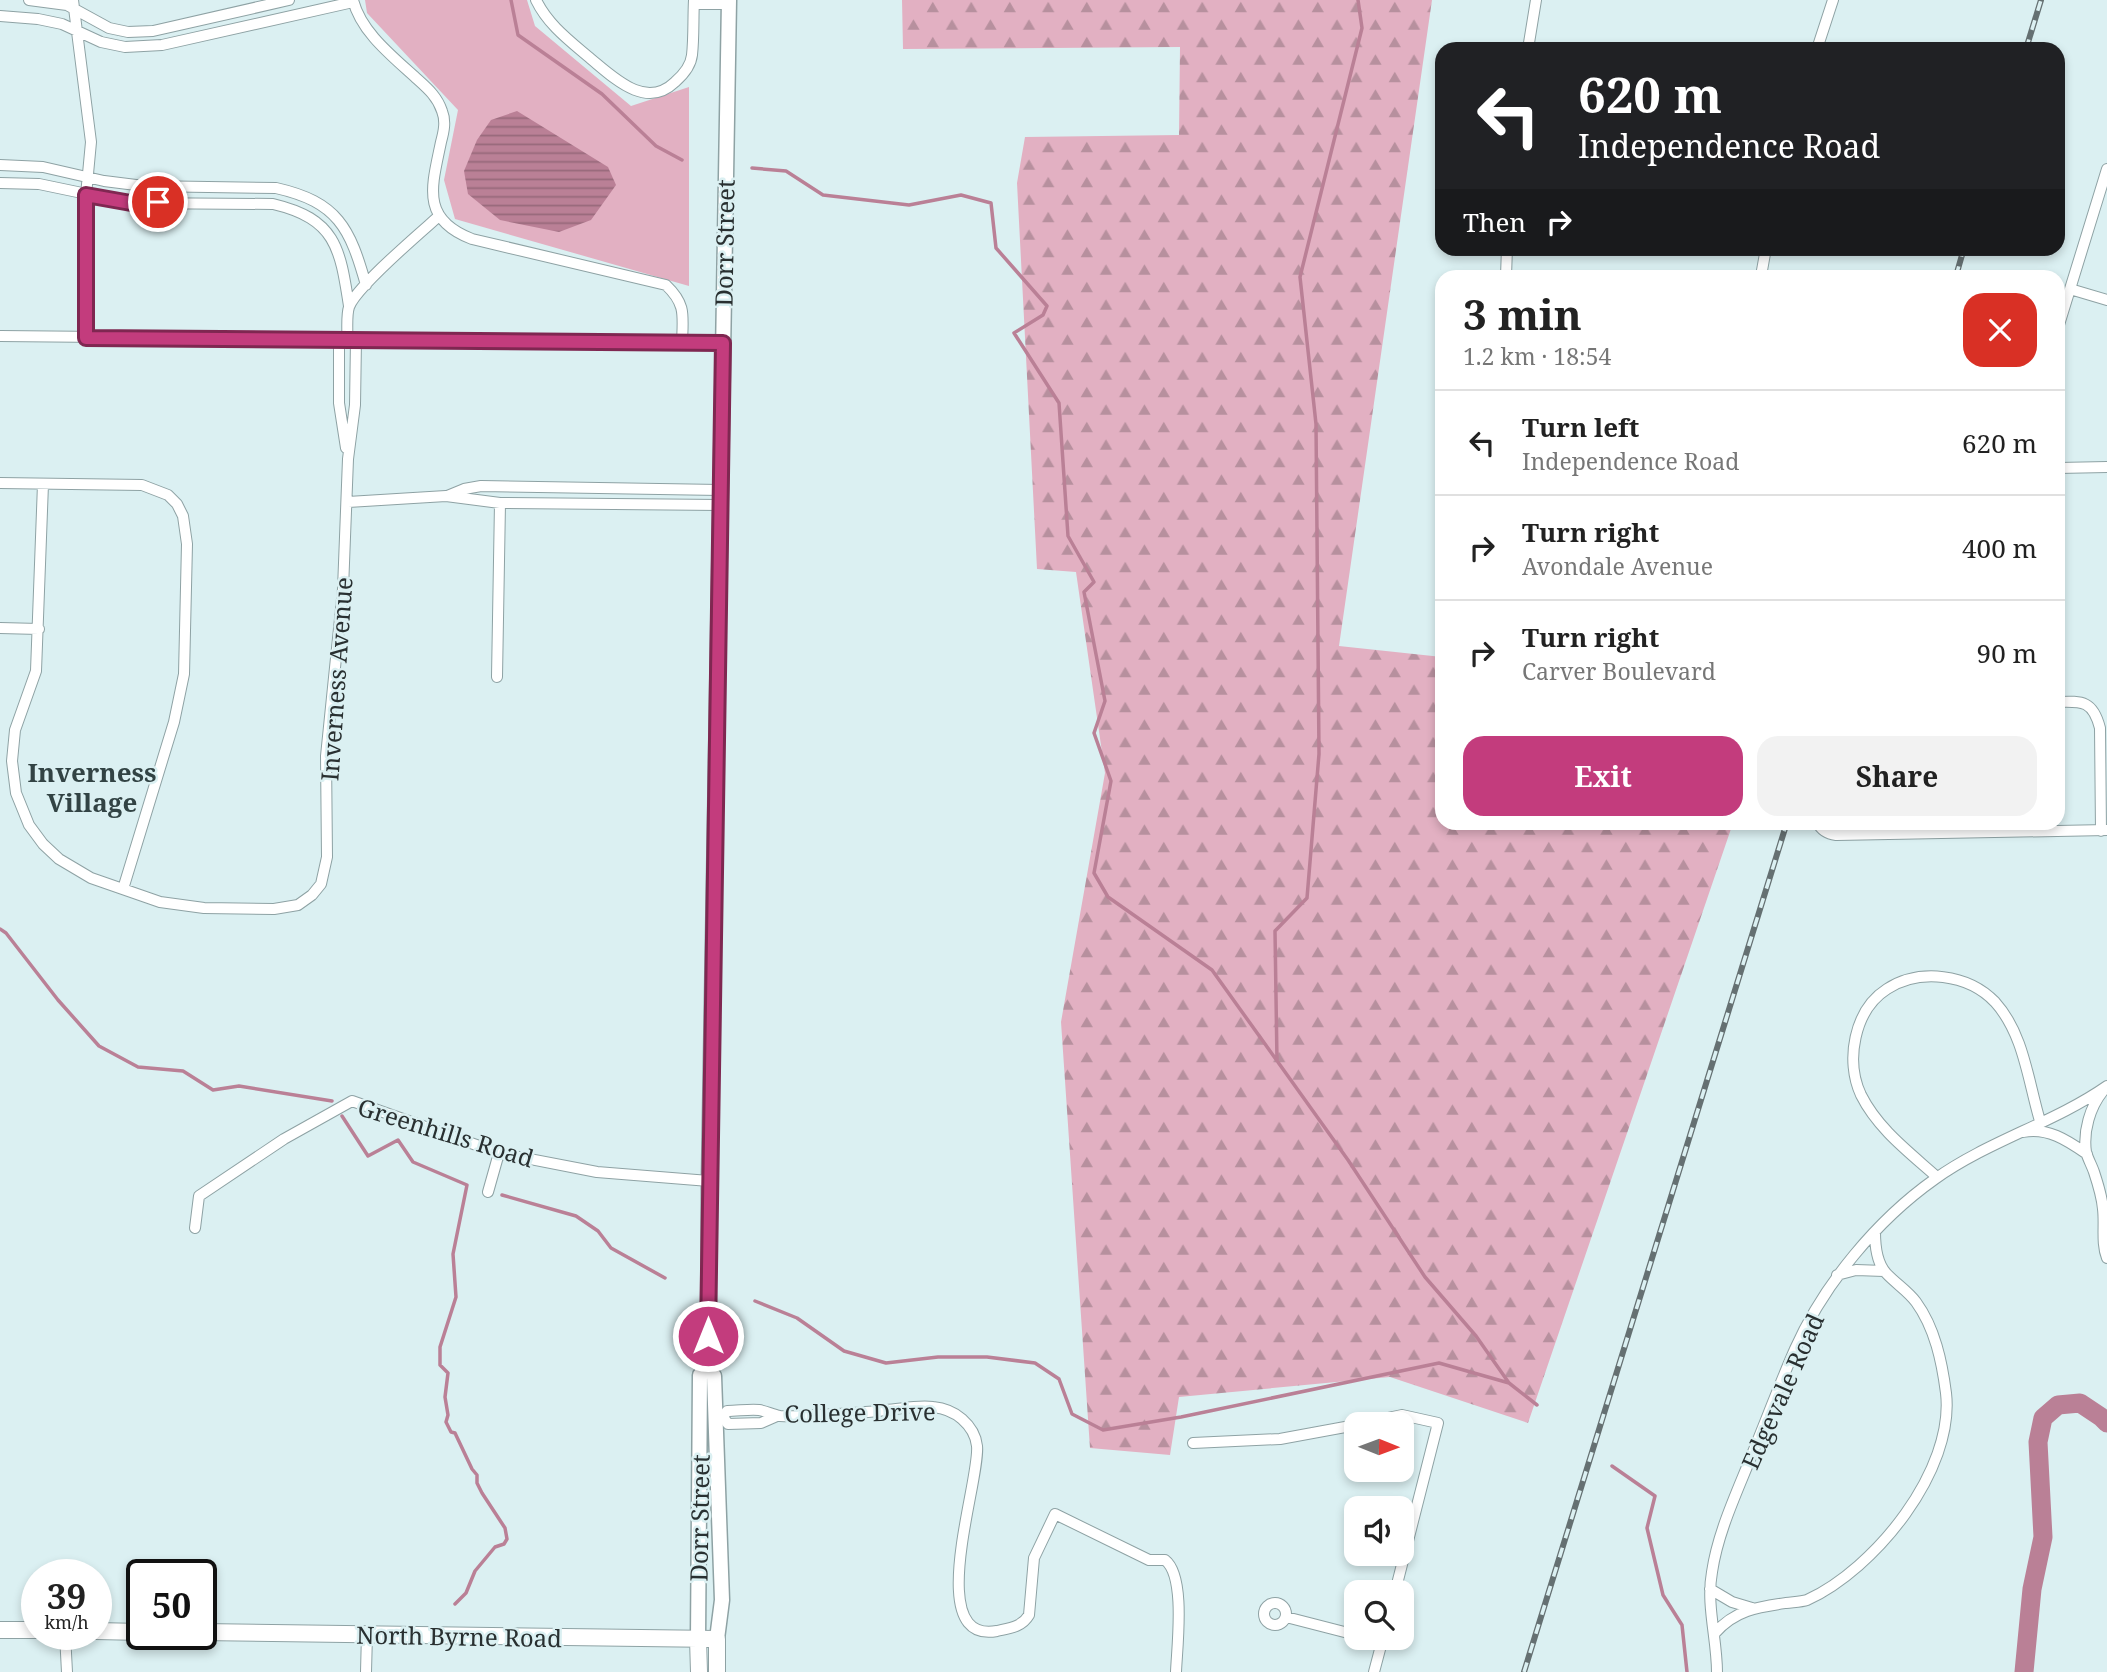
<!DOCTYPE html>
<meta charset="utf-8">
<style>
:root{--surface:#fff;--page:#f2f2f2;--text:#222;--muted:#767676;--line:#e0e0e0;--accent:#c33c7d}
body{margin:0;font-family:"Noto Serif",serif;background:var(--page);color:var(--text);height:100vh;display:flex;flex-direction:column;font-size:26px;white-space:nowrap}
*{box-sizing:border-box;margin:0}
p{font-size:23px;color:var(--muted)}
.icon{flex:none;width:38px;height:38px;fill:none;stroke:currentColor;stroke-width:2;stroke-linecap:round;stroke-linejoin:round}
.map{position:relative;flex:1;overflow:hidden}
.drawer{position:absolute;left:1435px;top:270px;width:630px;height:560px;display:flex;flex-direction:column;background:var(--surface);border-radius:21px;box-shadow:0 4px 10px #0003}
.drawer>*{flex:none}
.hud{position:absolute;left:1435px;top:42px;width:630px;height:214px;border-radius:21px;box-shadow:0 4px 10px #0003;background:#202124;color:#fff;overflow:hidden}
.needle{width:46px;rotate:91deg}
.tools{position:absolute;left:1344px;top:1412px;display:grid;gap:14px}
.tools a{display:grid;place-items:center;width:70px;height:70px;border-radius:14px;background:var(--surface);box-shadow:0 4px 10px #0003;font-size:35px}
.speed{position:absolute;left:21px;top:1559px;display:flex;gap:14px;font-size:35px;font-weight:700;text-align:center}
.speed>*{display:grid;place-content:center;width:91px;height:91px;border-radius:50%;background:var(--surface);box-shadow:0 4px 10px #0003;line-height:1}
.speed small{font-size:18px;font-weight:400}
.speed .limit{border:4px solid #111;border-radius:10px;background:#fff;color:#111}
.pin{position:absolute;display:grid;place-items:center;width:60px;height:60px;color:#fff;margin:-30px;border:4px solid #fff;border-radius:50%;box-shadow:0 2px 7px #0007}
.me{position:absolute;width:77px;margin:-38px;rotate:0deg;stroke-linejoin:round;filter:drop-shadow(0 0 5px #0008)}
.turn{display:flex;align-items:center;gap:24px;height:147px;padding:0 28px;font-size:32px}
.turn .icon{width:91px;height:91px;stroke-width:2.5}
.turn b{display:block;font-size:49px;line-height:60px}
.then{display:flex;align-items:center;height:66px;padding:0 28px;background:#0003;gap:14px;font-size:26px}
.round{display:grid;place-items:center;flex:none;width:74px;height:74px;border-radius:21px;background:var(--page)}
.summary{display:flex;align-items:center;justify-content:space-between;height:119px;padding:0 28px}
h1{font-size:42px;font-weight:700;line-height:52px}
.action{display:flex;gap:14px;margin-top:auto;padding:14px 28px}
.action a{flex:1;height:80px;border-radius:21px;background:var(--accent);color:#fff;font-size:28px;font-weight:700;line-height:80px;text-align:center}
.action a+a{background:var(--page);color:var(--text)}
ul{padding:0;list-style:none}
li{display:flex;align-items:center;gap:21px;height:105px;padding:0 28px;border-top:2px solid var(--line)}
li div{flex:1}
li b{display:block;font-size:26px}
li em{font-style:normal}
.map>svg:first-child{display:block}
</style>
<div class="map">
<svg width="2107" height="1672" viewBox="0 0 2107 1672">
<defs>
<pattern id="forest-firs" width="22" height="20" patternUnits="userSpaceOnUse" patternTransform="scale(1.75)"><rect width="22" height="20" fill="#e2b0c2"/><path d="M5 1l3.5 6h-7zM16 11l3.5 6h-7z" fill="#b7909e"/></pattern>
<pattern id="water-rules" width="6" height="5" patternUnits="userSpaceOnUse" patternTransform="scale(1.75)"><rect width="6" height="5" fill="#ba8096"/><path d="M0 2.5h6" fill="none" stroke="#97697b"/></pattern>
</defs>
<rect width="100%" height="100%" fill="#dbf0f2"/>
<!-- forest -->
<path fill="url(#forest-firs)" d="M 902,0 L 1432,0 L 1339,646 L 1442,657 L 1442,822 L 1733,823 L 1528,1423 L 1390,1377 L 1179,1397 L 1170,1455 L 1090,1448 L 1061,1022 L 1105,773 L 1076,572 L 1037,569 L 1017,183 L 1025,137 L 1179,135 L 1180,47 L 903,49 Z"/>
<!-- park -->
<path fill="#e2b0c2" d="M 365,0 L 527,0 L 535,26 L 631,106 L 689,87 L 689,286 L 455,219 L 444,180 L 458,110 L 367,13 Z"/>
<!-- water -->
<path fill="url(#water-rules)" d="M 517,111 L 608,167 L 616,185 L 591,220 L 559,232 L 500,220 L 468,194 L 464,171 L 477,140 L 491,120 Z"/>
<g fill="none" stroke-linecap="round" stroke-linejoin="round">
<!-- stream -->
<path stroke="#ba8096" stroke-width="3.5" d="M 511,0 L 518,35 L 602,94 L 656,146 L 682,160
M 752,168 L 786,171 L 823,195 L 909,205 L 961,195 L 991,203 L 996,248 L 1047,306 L 1043,315 L 1014,333 L 1059,403 L 1068,536 L 1094,582 L 1084,592 L 1105,701 L 1094,733 L 1111,781 L 1094,873 L 1108,897 L 1212,970 L 1348,1160 L 1425,1277 L 1476,1336 L 1509,1383
M 0,929 L 6,933 L 58,1000 L 99,1046 L 138,1067 L 183,1071 L 213,1090 L 239,1086 L 332,1101
M 1277,1061 L 1275,931 L 1307,898 L 1319,754 L 1316,424 L 1300,277 L 1362,28 L 1358,0
M 342,1116 L 368,1156 L 398,1140 L 413,1162 L 467,1185 L 453,1254 L 456,1297 L 440,1347 L 440,1365 L 448,1373 L 445,1397 L 448,1415 L 446,1422 L 451,1432 L 455,1433 L 472,1469 L 477,1475 L 477,1483 L 482,1493 L 505,1528 L 507,1539 L 504,1544 L 495,1547 L 475,1571 L 466,1593 L 455,1604
M 502,1195 L 576,1216 L 598,1231 L 611,1248 L 665,1278
M 755,1301 L 797,1318 L 844,1351 L 886,1363 L 938,1357 L 987,1357 L 1035,1363 L 1059,1379 L 1072,1414 L 1103,1430 L 1181,1417 L 1439,1363 L 1509,1383 L 1537,1405
M 1612,1466 L 1655,1496 L 1647,1528 L 1663,1595 L 1682,1625 L 1687,1672"/>
<!-- river -->
<path stroke="#ba8096" stroke-width="19" d="M 2024,1672 L 2032,1589 L 2043,1537 L 2038,1442 L 2043,1418 L 2058,1405 L 2080,1403 L 2101,1417 L 2107,1423"/>
<!-- street casing -->
<g stroke="#8ea2a4" stroke-width="12">
<path id="street" d="M 29,0 L 67,5 L 109,28 L 128,32 L 153,31 L 289,0
M 73,0 L 91,142 L 86,195 L 86,337
M 353,0 C 361,32 392,56 416,78 C 427,88 437,96 442,111 C 446,121 444,131 441,142 C 432,186 420,219 472,239 L 666,285 C 686,304 683,315 682,342
M 536,0 C 548,25 570,41 591,59 C 614,78 646,110 675,82 C 683,75 691,65 692,55 C 694,37 693,18 694,0
M 694,4 L 729,4
M 0,16 L 38,19 L 62,24 L 101,42 L 125,47 L 162,45 L 353,2
M 1528,49 L 1536,0
M 1817,49 L 1833,0
M 0,165 L 43,167 L 104,181 L 144,186 L 276,188 C 338,202 350,228 366,285
M 0,183 L 39,184 L 130,203 L 273,204 C 336,219 340,248 349,306
M 1506,276 L 1507,248
M 1761,276 L 1766,248
M 2070,289 L 2107,300
M 2058,328 L 2107,169
M 0,336 L 723,343
M 339,340 L 339,403 L 346,448
M 347,340 C 348,330 346,316 349,307 C 356,287 420,233 439,216
M 2058,468 L 2107,467
M 0,483 L 142,485 L 168,495 L 177,504 L 183,516 L 187,544 L 184,674 L 174,722 L 123,889
M 43,484 L 36,671 L 15,730 L 12,761 L 16,793 L 29,825 L 43,844 L 59,859 L 91,878 L 160,902 L 204,908 L 274,909 L 298,905 L 312,895 L 321,884 L 327,857 L 326,756 L 343,589 L 348,459 L 355,405 L 356,340
M 447,496 L 464,489 L 481,486 L 720,490
M 348,502 L 446,496 L 500,503 L 720,505
M 0,628 L 39,629
M 497,677 L 500,503
M 2058,702 C 2083,701 2093,701 2100,728 L 2101,831
M 1817,822 C 1821,830 1828,834 1836,835 L 2107,830
M 2103,1091 C 2090,1107 2083,1131 2086,1152 C 2088,1159 2092,1166 2094,1172 C 2098,1184 2102,1197 2103,1209 C 2105,1225 2101,1243 2107,1258
M 2023,1132 C 2047,1127 2067,1140 2087,1154
M 1937,1177 C 1909,1152 1878,1129 1861,1095 C 1845,1061 1854,1010 1887,989 C 1920,968 1968,974 1995,1002 C 2024,1034 2028,1081 2040,1121
M 488,1192 L 499,1153
M 195,1228 L 199,1196 L 284,1139 L 352,1101 L 499,1153 L 597,1172 L 709,1181
M 1837,1275 L 1856,1270 L 1884,1271
M 720,1417 L 723,1417 L 728,1424 L 761,1423 L 777,1416
M 723,1417 L 727,1411 C 738,1411 749,1409 759,1410 C 766,1411 773,1415 780,1416 C 792,1417 805,1416 817,1415 C 840,1414 863,1413 886,1410 C 901,1409 917,1405 933,1407 C 943,1408 954,1412 962,1419 C 970,1426 976,1436 977,1446 C 981,1479 922,1645 997,1631 C 1010,1628 1022,1627 1029,1615 L 1034,1558 L 1055,1514 L 1149,1560 L 1165,1560 C 1186,1576 1177,1646 1176,1672
M 1359,1424 L 1402,1415 L 1438,1423 L 1395,1592
M 1193,1443 L 1280,1439 L 1356,1425
M 1710,1589 L 1732,1602 L 1752,1608
M1264 1614a11 11 0 1 1 22 0a11 11 0 1 1-22 0Z
M 1286,1617 L 1356,1635
M 1715,1633 C 1735,1610 1758,1607 1786,1603 C 1793,1602 1801,1602 1807,1600 C 1875,1569 1955,1470 1946,1393 C 1942,1362 1935,1328 1916,1302 C 1908,1291 1895,1283 1886,1273 C 1877,1263 1875,1244 1875,1232
M 65,1634 L 67,1672
M 1366,1638 L 1382,1642
M 366,1672 L 367,1634
M 1374,1672 L 1383,1638
M 1717,1672 C 1717,1639 1706,1605 1712,1572 C 1718,1531 1738,1490 1753,1452 C 1767,1418 1780,1383 1795,1349 C 1824,1284 1877,1220 1935,1179 C 1988,1141 2054,1123 2107,1086"/>
</g>
<!-- secondary casing -->
<g stroke="#8ea2a4" stroke-width="17">
<path id="secondary" d="M 698,1639 L 700,1375 L 708,1368
M 717,1639 L 722,1600 L 714,1376 L 708,1368 L 709,1181 L 729,0"/>
</g>
<!-- primary casing -->
<g stroke="#8ea2a4" stroke-width="18">
<path id="primary" d="M 0,1630 L 37,1630
M 96,1631 L 142,1632
M 201,1632 L 717,1639 L 717,1672
M 698,1639 L 699,1672"/>
</g>
<!-- street -->
<use href="#street" stroke="#fff" stroke-width="10"/>
<!-- secondary -->
<use href="#secondary" stroke="#fff" stroke-width="14"/>
<!-- primary -->
<use href="#primary" stroke="#fff" stroke-width="16"/>
<!-- rail casing -->
<g stroke="#657072" stroke-width="6">
<path id="rail" d="M 2026,49 L 2041,0
M 1956,276 L 1964,248
M 1524,1672 L 1787,822"/>
</g>
<!-- rail -->
<use href="#rail" stroke="#dbf0f2" stroke-width="3.5" stroke-dasharray="10" stroke-linecap="butt"/>
</g>
<g fill="none" stroke-linecap="round" stroke-linejoin="round">
<!-- route casing -->
<g stroke="#7f2751" stroke-width="18">
<path id="route" d="M 158,202 L 131,203 L 86,195 L 86,338 L 723,343 L 708,1336"/>
</g>
<!-- route -->
<use href="#route" stroke="#c33c7d" stroke-width="12"/>
</g>
<g text-anchor="middle" dominant-baseline="central" stroke-width="5" stroke-linejoin="round" paint-order="stroke">
<!-- street labels -->
<g font-size="24" fill="#293031" stroke="#dbf0f2">
<text transform="translate(724 243) rotate(-89)">Dorr Street</text>
<text transform="translate(336 679) rotate(-86)">Inverness Avenue</text>
<text transform="translate(446 1132) rotate(17)">Greenhills Road</text>
<text transform="translate(1782 1391) rotate(-66)">Edgevale Road</text>
<text transform="translate(860 1412) rotate(-1)">College Drive</text>
<text transform="translate(699 1518) rotate(-89)">Dorr Street</text>
<text transform="translate(459 1636) rotate(1)">North Byrne Road</text>
</g>
<!-- neighbourhood labels -->
<g font-size="26" font-weight="bold" fill="#324344" stroke="#dbf0f2">
<text x="92" y="772">Inverness<tspan x="92" dy="30">Village</tspan></text>
</g>
</g>
</svg>
<div class="tools">
<a><svg class="needle" viewBox="-14 -14 28 28"><path d="M0-13l5 13h-10z" fill="#e53935"/><path d="M0 13l5-13h-10z" fill="#767676"/></svg></a>
<a><svg class="icon" aria-label="sound" viewBox="0 0 24 24"><path d="M4 9h4l5-4v14l-5-4H4zM17 9q2 3 0 6"/></svg></a>
<a><svg class="icon" aria-label="search" viewBox="0 0 24 24"><circle cx="10" cy="10" r="6"/><path d="M15 15l6 6"/></svg></a>
</div>
<div class="speed"><div>39<small>km/h</small></div><div class="limit">50</div></div>
<div class="pin" style="left:158px;top:202px;background:#d93025"><svg class="icon" aria-label="arrive" viewBox="0 0 24 24"><path d="M6 21V4h12l-3 4 3 4H6"/></svg></div>
<svg class="me" style="left:708px;top:1336px" viewBox="-20 -20 40 40"><circle r="17" fill="#c33c7d" stroke="#fff" stroke-width="3"/><path d="M0-11L8 9 0 5-8 9z" fill="#fff"/></svg>
<div class="hud">
<div class="turn"><svg class="icon" aria-label="left" viewBox="0 0 24 24"><path d="M17 20v-9H6M10 6l-5 5 5 5"/></svg><div><b>620 m</b>Independence Road</div></div>
<div class="then">Then<svg class="icon" aria-label="right" viewBox="0 0 24 24"><path d="M7 20v-9h11M14 6l5 5-5 5"/></svg></div>
</div>
<section class="drawer">
<div class="summary"><div><h1>3 min</h1><p>1.2 km · 18:54</p></div><a class="round" style="background:#d93025;color:#fff"><svg class="icon" aria-label="close" viewBox="0 0 24 24"><path d="M6 6l12 12M18 6L6 18"/></svg></a></div>
<ul>
<li><svg class="icon" aria-label="left" viewBox="0 0 24 24"><path d="M17 20v-9H6M10 6l-5 5 5 5"/></svg><div><b>Turn left</b><p>Independence Road</p></div><em>620 m</em></li>
<li><svg class="icon" aria-label="right" viewBox="0 0 24 24"><path d="M7 20v-9h11M14 6l5 5-5 5"/></svg><div><b>Turn right</b><p>Avondale Avenue</p></div><em>400 m</em></li>
<li><svg class="icon" aria-label="right" viewBox="0 0 24 24"><path d="M7 20v-9h11M14 6l5 5-5 5"/></svg><div><b>Turn right</b><p>Carver Boulevard</p></div><em>90 m</em></li>
</ul>
<div class="action"><a>Exit</a><a>Share</a></div>
</section>
</div>
